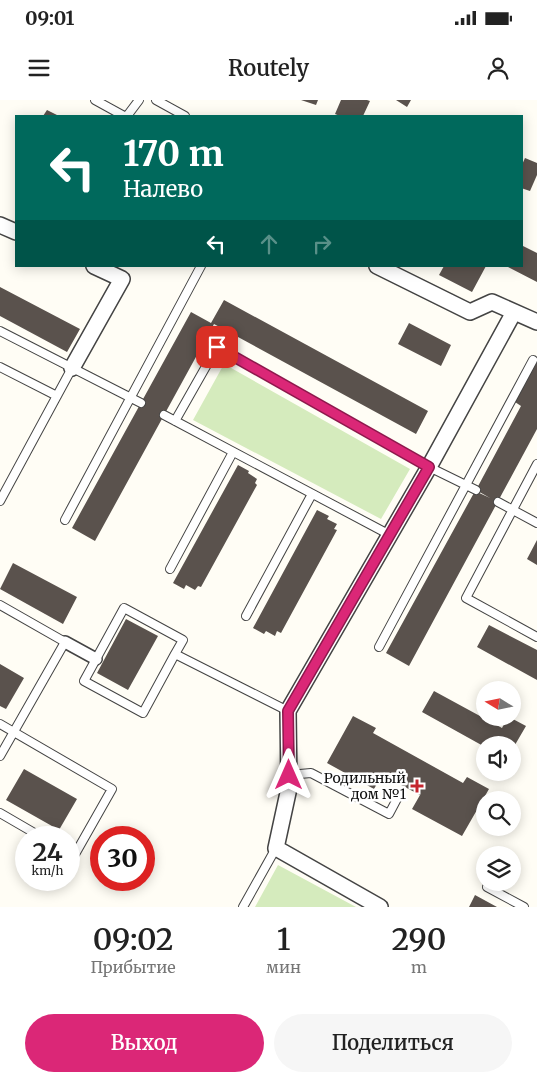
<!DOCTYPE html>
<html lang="ru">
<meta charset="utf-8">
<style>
:root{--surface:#fff;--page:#f6f6f6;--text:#222;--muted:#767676;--accent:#db2777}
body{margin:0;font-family:Merriweather,serif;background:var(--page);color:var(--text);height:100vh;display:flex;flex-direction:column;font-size:19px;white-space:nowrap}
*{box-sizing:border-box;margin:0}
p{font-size:16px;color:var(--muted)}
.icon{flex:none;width:28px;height:28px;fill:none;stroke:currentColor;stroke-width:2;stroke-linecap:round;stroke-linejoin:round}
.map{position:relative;height:807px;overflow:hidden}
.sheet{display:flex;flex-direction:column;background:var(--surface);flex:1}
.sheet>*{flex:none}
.top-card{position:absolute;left:15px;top:15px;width:508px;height:152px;border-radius:0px;box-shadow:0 2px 12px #0003;background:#00695c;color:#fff;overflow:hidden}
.needle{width:32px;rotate:280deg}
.fabs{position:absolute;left:476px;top:581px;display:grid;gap:10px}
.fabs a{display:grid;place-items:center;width:45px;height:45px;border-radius:50%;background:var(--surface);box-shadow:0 2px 12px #0003;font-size:25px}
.speed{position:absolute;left:15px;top:726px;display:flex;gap:10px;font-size:25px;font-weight:700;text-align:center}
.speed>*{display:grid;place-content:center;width:65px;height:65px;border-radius:50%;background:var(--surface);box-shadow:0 2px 12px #0003;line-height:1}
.speed small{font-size:12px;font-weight:400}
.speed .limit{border:8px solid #d22;background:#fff;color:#111}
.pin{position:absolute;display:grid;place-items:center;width:42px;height:42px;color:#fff;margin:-21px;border-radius:10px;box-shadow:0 2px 8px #0006}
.me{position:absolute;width:55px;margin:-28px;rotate:0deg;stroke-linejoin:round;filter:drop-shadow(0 0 4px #0008)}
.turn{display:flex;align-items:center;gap:18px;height:105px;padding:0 25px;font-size:22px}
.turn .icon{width:65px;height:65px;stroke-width:2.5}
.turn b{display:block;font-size:35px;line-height:42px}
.lanes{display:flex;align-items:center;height:48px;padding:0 25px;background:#0003;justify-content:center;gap:25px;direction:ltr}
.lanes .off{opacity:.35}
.eta{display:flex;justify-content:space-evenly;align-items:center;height:85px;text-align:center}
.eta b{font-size:30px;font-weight:600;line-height:35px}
.action{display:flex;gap:10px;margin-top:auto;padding:10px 25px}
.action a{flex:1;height:58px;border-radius:30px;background:var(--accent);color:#fff;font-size:20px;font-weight:600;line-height:58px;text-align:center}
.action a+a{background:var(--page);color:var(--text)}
.status{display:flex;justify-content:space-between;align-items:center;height:35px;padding:0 25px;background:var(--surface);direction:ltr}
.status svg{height:14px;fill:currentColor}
header{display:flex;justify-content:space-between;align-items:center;height:65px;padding:0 25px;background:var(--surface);font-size:22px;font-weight:600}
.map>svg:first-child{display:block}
</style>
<div class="status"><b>09:01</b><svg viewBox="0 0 49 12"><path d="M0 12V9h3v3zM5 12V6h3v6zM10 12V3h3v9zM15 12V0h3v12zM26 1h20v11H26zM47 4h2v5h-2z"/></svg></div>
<header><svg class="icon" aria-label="menu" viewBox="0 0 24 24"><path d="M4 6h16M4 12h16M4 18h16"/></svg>Routely<svg class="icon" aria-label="person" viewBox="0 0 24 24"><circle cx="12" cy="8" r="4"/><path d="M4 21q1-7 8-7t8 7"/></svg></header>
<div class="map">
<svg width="537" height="807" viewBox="0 0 537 807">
<rect width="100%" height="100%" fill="#fffdf5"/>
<!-- green -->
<path fill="#d5ebbd" d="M 224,264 L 410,369 L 381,419 L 193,320 Z
M 278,765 L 356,807 L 255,807 Z"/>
<!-- building -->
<path fill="#5a524d" d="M 301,0 L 318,0 L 316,5 Z
M 341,0 L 367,0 L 370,1 L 363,16 L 340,16 L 335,14 Z
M 396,0 L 411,0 L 407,7 Z
M 47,10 L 59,16 L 43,16 Z
M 525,58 L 537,63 L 537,75 L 530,91 L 521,88 L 521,67 Z
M 521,145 L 537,153 L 537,182 L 506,166 L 521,166 Z
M 444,166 L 486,166 L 472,192 L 439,175 Z
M 0,187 L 80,229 L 67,252 L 0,216 Z
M 224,200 L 428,311 L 416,334 L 214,224 L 95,441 L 72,428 L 191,212 L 211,223 Z
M 409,223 L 451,245 L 441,266 L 398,244 Z
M 537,260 L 537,329 L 409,566 L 386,553 L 475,391 L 490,398 L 476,390 L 521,306 L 515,302 Z
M 238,365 L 249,371 L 248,373 L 257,379 L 255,383 L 257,385 L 201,487 L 198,486 L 195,490 L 186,485 L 184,489 L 173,483 Z
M 317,410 L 329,416 L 327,419 L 337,424 L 334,429 L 337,430 L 281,533 L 277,531 L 275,536 L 266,531 L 264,534 L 253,528 Z
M 537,440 L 537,465 L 527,459 Z
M 13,463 L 77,497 L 63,524 L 0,489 Z
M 126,519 L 158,536 L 128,590 L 97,573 Z
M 489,525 L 537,550 L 537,580 L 477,547 Z
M 0,564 L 24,578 L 6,609 L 0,606 Z
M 434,591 L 502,628 L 507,618 L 511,618 L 526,626 L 512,650 L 512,645 L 485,645 L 485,647 L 422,612 Z
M 353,616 L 376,628 L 373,633 L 463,683 L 467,677 L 489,689 L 462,736 L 412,709 L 420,695 L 382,675 L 374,689 L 327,663 Z
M 24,669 L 77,699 L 59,730 L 6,700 Z
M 475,795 L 497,807 L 469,807 Z"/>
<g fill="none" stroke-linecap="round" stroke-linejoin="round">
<!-- service casing -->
<g stroke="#444" stroke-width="10">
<path id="service" d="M 95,0 L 124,16
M 156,0 L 185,16
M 127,16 L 139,0
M 0,231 L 141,303
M 0,267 L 57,296
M 164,315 L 390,435
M 175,321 L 217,247 L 429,367 L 476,390
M 537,364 L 466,498 L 537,537
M 0,401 L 72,268
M 498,402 L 537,423
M 65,420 L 201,166
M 170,469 L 233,352
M 0,505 L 65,542 L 0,656
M 246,516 L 312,394
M 379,547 L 533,260
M 175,554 L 183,540 L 124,508 L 84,581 L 143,613 L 175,554 L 288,611
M 0,624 L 112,689 L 74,756 L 69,752
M 289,675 L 311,673 L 389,714 L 398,697
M 0,713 L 43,738
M 487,787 L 524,807
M 243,807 L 276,748"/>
</g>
<!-- pedestrian casing -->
<g stroke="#444" stroke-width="14">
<path id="pedestrian" d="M 65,542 L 96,559"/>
</g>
<!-- minor casing -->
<g stroke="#444" stroke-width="18">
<path id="minor" d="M 0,125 L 16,132
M 377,166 L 470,212 L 492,202 L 537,222
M 72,268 L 122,179 L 94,166
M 380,807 L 276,748 L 289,688 L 288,611 L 429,367 L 514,212"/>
</g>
<!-- service -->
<use href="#service" stroke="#fff" stroke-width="8"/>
<!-- pedestrian -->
<use href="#pedestrian" stroke="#fff" stroke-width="11"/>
<!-- minor -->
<use href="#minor" stroke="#fff" stroke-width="15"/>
</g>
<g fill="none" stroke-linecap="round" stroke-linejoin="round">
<!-- route casing -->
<g stroke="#8e194d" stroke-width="12">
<path id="route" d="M 217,247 L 429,367 L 288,611 L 289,675"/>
</g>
<!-- route -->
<use href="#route" stroke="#db2777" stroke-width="9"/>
</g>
<!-- markers -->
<path fill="#c4262e" stroke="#fff" stroke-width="2" d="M414.5 678.5h5v5h5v5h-5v5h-5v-5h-5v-5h5z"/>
<g text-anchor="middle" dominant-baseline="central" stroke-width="5" stroke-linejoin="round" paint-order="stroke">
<!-- poi labels -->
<g font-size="14" fill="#111" stroke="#fff" text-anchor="end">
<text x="406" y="678">Родильный<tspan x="406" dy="16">дом №1</tspan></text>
</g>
</g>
</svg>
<div class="fabs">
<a><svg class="needle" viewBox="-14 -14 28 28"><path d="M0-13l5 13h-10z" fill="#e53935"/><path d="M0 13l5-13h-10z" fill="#767676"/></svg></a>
<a><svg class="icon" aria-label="sound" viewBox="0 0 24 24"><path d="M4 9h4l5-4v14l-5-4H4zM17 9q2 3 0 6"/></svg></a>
<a><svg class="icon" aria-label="search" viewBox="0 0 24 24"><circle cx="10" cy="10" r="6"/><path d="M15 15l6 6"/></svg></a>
<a><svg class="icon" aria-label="layers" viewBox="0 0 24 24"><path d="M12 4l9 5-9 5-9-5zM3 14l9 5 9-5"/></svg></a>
</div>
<div class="speed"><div>24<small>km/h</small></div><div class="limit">30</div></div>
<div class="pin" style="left:217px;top:247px;background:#d93025"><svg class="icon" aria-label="arrive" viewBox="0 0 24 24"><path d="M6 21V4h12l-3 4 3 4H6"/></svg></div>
<svg class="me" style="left:289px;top:675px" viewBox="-20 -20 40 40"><path d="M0-17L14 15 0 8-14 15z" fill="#db2777" stroke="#fff" stroke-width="4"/></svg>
<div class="top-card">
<div class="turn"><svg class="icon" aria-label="left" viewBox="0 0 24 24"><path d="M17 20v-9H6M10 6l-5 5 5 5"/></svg><div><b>170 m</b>Налево</div></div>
<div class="lanes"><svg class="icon" aria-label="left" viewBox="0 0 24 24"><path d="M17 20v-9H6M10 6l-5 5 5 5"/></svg><svg class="icon off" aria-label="ahead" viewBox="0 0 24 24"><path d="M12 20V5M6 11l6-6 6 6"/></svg><svg class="icon off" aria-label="right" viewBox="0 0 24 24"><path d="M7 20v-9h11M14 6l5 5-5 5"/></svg></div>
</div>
</div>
<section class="sheet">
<div class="eta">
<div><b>09:02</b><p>Прибытие</p></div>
<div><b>1</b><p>мин</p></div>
<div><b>290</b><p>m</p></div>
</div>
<div class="action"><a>Выход</a><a>Поделиться</a></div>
</section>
